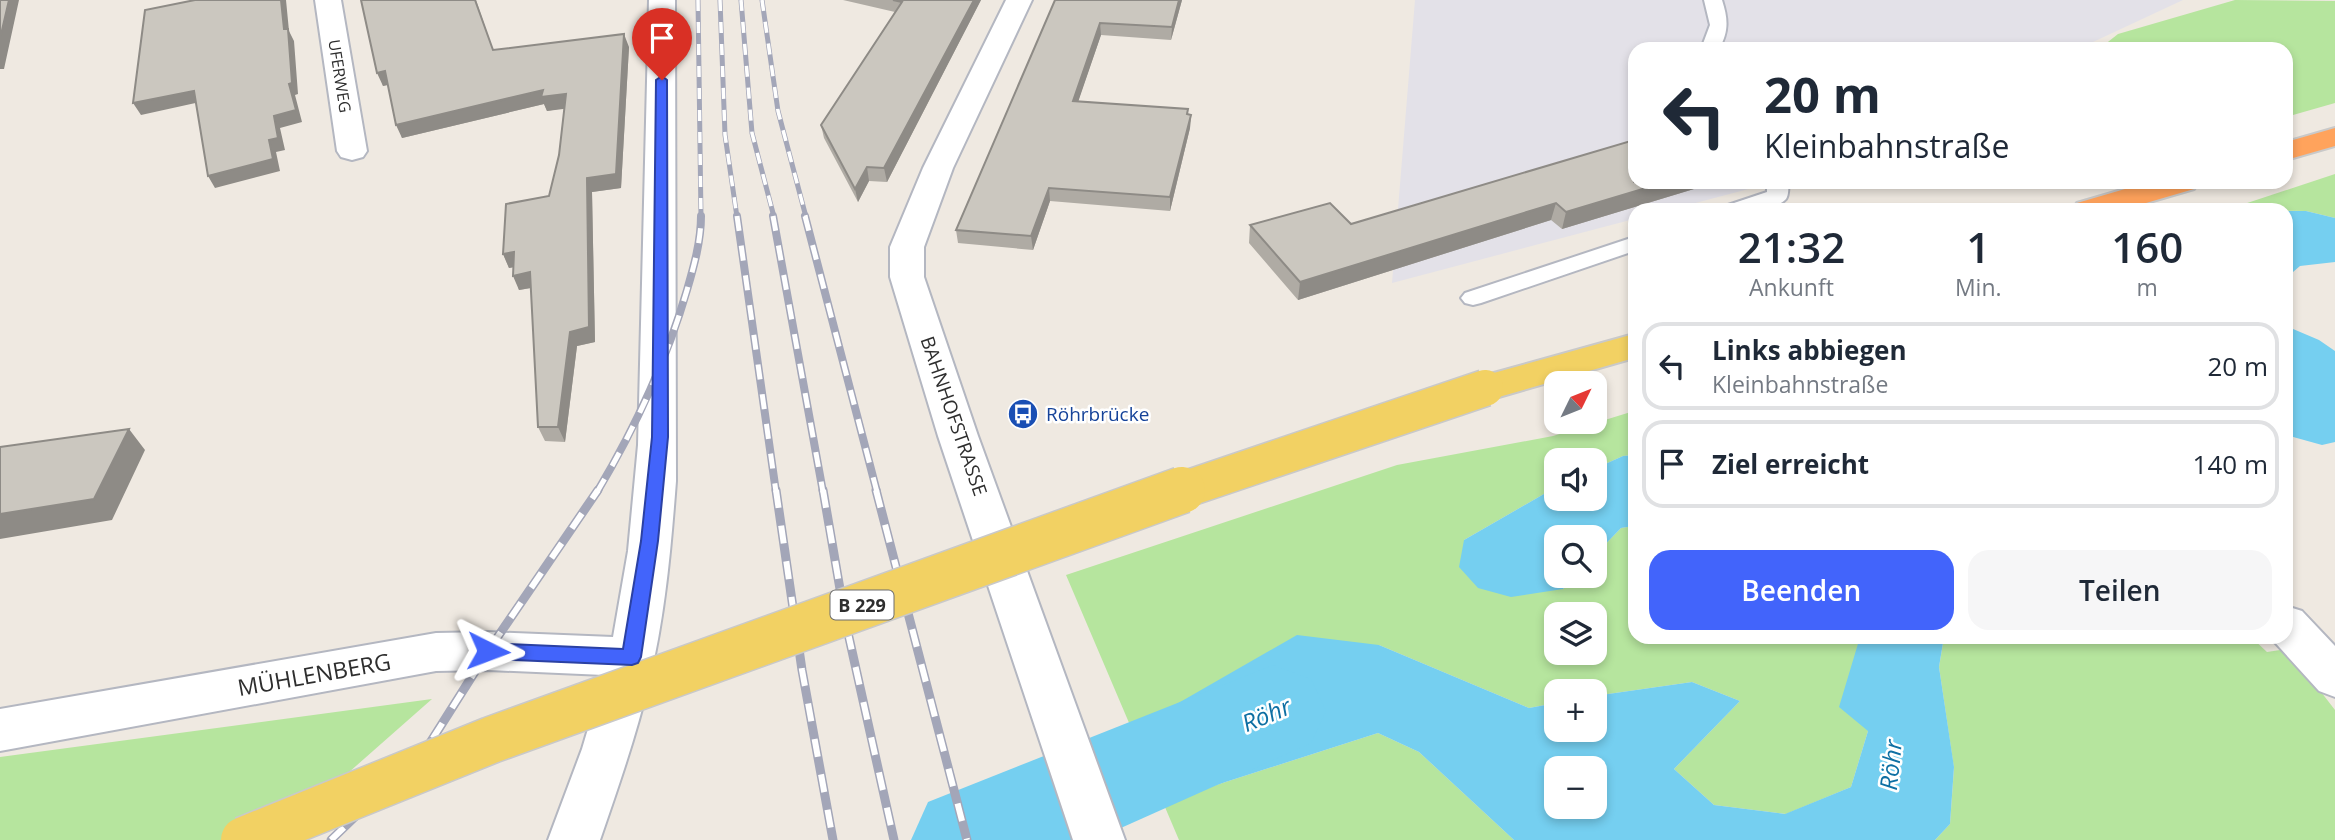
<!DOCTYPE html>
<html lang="de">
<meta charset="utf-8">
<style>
:root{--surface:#fff;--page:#f6f6f7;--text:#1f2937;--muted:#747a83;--line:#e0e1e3;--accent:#4264fb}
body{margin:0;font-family:"Open Sans",sans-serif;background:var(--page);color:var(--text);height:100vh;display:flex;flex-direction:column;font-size:26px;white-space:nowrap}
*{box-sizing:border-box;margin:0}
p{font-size:23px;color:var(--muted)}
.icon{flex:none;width:38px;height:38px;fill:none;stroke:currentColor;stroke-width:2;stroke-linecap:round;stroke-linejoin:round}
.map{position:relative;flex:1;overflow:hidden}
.panel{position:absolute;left:1628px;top:203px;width:665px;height:441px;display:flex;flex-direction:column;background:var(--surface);border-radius:21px;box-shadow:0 4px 10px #0003}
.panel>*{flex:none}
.top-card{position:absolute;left:1628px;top:42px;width:665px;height:147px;border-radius:21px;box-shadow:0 4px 10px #0003;background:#fff;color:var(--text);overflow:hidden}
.needle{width:46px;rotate:47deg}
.tools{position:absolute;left:1544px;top:371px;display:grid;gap:14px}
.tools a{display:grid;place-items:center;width:63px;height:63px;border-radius:14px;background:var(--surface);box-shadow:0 4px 10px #0003;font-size:35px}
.pin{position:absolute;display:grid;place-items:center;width:60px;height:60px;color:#fff;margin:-72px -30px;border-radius:50% 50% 50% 0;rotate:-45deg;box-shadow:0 0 7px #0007}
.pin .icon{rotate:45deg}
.me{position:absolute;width:77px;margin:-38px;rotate:93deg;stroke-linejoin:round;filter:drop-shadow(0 0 5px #0008)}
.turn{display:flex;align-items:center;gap:24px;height:147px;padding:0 21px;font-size:32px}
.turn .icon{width:91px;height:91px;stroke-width:2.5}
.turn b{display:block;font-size:49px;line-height:60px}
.eta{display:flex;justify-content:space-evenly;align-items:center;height:119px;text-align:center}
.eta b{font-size:42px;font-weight:600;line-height:49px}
.primary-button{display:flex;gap:14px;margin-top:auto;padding:14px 21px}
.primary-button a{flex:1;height:80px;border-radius:21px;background:var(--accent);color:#fff;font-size:28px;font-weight:600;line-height:80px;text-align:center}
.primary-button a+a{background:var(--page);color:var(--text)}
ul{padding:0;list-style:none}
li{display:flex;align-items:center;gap:21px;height:88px;margin:0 14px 10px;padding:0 7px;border:4px solid var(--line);border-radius:21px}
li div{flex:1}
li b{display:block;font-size:26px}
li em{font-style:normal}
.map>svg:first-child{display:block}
</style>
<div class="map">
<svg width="2335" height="840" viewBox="0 0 2335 840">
<rect width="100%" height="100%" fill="#efe9e1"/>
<!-- industrial -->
<path fill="#e3e1e8" d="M 1415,0 L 2183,0 L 2078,49 L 1634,49 L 1634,182 L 1775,182 L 1669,210 L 1634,210 L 1634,219 L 1392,283 Z"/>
<!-- green -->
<path fill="#b6e59e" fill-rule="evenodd" d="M 2235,0 L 2335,1 L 2335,103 L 2286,117 L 2286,49 L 2099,49 L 2118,34 Z
M 2335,174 L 2335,218 L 2306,211 L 2226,210 Z
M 1634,411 L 1634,455 L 1623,456 L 1594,469 L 1594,460 L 1556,460 L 1556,487 L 1464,540 L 1563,589 L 1576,576 L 1594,576 L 1594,556 L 1621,528 L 1634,526 L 1634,637 L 1860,637 L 1868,731 L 1851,787 L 1786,814 L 1714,805 L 1674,769 L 1740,701 L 1692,682 L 1594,696 L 1594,691 L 1556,691 L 1556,703 L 1529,708 L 1379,645 L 1176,798 L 1378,733 L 1419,752 L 1514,840 L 1179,840 L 1066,575 L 1397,465 L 1553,436 ZM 1556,614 L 1594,614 L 1594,653 L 1556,653 Z
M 1944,637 L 2251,637 L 2267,652 L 2280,650 L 2318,688 L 2335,710 L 2335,840 L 1935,840 L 1950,824 L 1954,768 L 1939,667 Z
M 432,699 L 272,840 L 0,840 L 0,757 Z"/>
<!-- water -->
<path fill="#75cff0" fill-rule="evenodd" d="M 2286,211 L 2306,211 L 2335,218 L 2335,262 L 2300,266 L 2286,278 Z
M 2286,326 L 2319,340 L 2335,351 L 2335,442 L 2322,445 L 2286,435 Z
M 1634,455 L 1634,526 L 1621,528 L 1594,556 L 1594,537 L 1556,537 L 1556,576 L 1576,576 L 1563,589 L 1511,597 L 1478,588 L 1459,567 L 1464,540 L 1556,487 L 1556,499 L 1594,499 L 1594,469 L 1623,456 Z
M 1297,635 L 1379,645 L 1529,708 L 1556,703 L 1556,730 L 1594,730 L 1594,696 L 1692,682 L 1740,701 L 1674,769 L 1714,805 L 1785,814 L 1851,787 L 1868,731 L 1839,707 L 1860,637 L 1944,637 L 1939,667 L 1954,767 L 1950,824 L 1935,840 L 1514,840 L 1419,752 L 1378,733 L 1176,798 L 1154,717 ZM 1556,768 L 1594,768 L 1594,807 L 1556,807 Z"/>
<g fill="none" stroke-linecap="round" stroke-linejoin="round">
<!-- river -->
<path fill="#75cff0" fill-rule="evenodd" d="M 1273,665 L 1311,679 L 1326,711 L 1311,743 L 1094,840 L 911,840 L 928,802 Z"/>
<!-- service casing -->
<g stroke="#b4b7c1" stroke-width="4">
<path id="service" d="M 1704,0 L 1722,0 C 1728,19 1729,31 1719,49 L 1701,49 L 1710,25 Z
M 1767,182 L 1789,182 C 1788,187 1789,195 1786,199 C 1776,211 1740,210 1725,210 L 1728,205 L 1767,192 Z
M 1634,237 L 1634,251 L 1481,303 L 1473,305 L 1465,303 L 1461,298 L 1465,293 Z"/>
</g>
<!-- minor casing -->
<g stroke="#b4b7c1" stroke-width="4">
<path id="minor" d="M 315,0 L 341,0 L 367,151 L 363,157 L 352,160 L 341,157 L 337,151 Z
M 649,0 L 675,0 L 676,481 C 671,548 665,616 649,682 C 636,736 618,788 600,840 L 548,840 L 582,749 L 604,675 L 488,670 L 436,671 L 0,751 L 0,709 L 436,633 L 488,632 L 613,637 L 628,551 L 638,445 Z"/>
</g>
<!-- tertiary casing -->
<g stroke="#b4b7c1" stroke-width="4">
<path id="tertiary" d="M 1006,0 L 1032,0 L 953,168 L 924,247 L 924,277 L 978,436 L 1125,840 L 1073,840 L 938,436 L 890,277 L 890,247 L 923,168 Z
M 2286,606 L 2302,611 L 2335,646 L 2335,697 L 2319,691 L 2270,637 L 2286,637 Z"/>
</g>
<!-- primary casing -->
<g stroke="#c9c9c9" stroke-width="4">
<path id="primary" d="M 1634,334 L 1634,358 L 1485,401 L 1472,397 L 1466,388 L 1472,379 Z"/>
</g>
<!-- motorway casing -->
<g stroke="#c9c9c9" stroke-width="4">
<path id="motorway" d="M 2335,128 L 2335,146 L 2286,160 L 2286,142 Z
M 2149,182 L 2199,182 L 2194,189 L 2122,210 L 2072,210 L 2077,203 Z"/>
</g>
<!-- service -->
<use href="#service" fill="#fff" fill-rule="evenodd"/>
<!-- minor -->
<use href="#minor" fill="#fff" fill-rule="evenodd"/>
<!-- tertiary -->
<use href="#tertiary" fill="#fff" fill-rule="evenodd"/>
<!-- primary -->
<use href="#primary" fill="#f2d163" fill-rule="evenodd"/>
<!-- motorway -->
<use href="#motorway" fill="#ffa35c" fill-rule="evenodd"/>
<!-- rail-far2 casing -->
<g stroke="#a3a6b8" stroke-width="5">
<path id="rail-far2" d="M 698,0 L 701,217
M 720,0 L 725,135 L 737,217
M 741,0 L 752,133 L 774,217
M 762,0 L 778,111 L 806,217"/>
</g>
<!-- rail-far1 casing -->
<g stroke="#a3a6b8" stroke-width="8">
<path id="rail-far1" d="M 737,216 L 776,492
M 773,216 L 823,492
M 805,216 L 877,492
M 597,492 C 635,428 666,362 687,290 C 694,266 701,241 701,216"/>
</g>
<!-- rail casing -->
<g stroke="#a3a6b8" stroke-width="9">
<path id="rail" d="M 776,490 L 802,670 L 833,840
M 823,490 L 846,624 L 894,840
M 876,490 L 967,840
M 331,840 L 428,746 L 488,651 L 598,490"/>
</g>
<!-- rail-far2 -->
<use href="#rail-far2" stroke="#fff" stroke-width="3.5" stroke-dasharray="11" stroke-linecap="butt"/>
<!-- rail-far1 -->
<use href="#rail-far1" stroke="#fff" stroke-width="5" stroke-dasharray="15" stroke-linecap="butt"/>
<!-- rail -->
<use href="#rail" stroke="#fff" stroke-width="6" stroke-dasharray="18" stroke-linecap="butt"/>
<!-- primary-bridge-far1 casing -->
<g stroke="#c9c9c9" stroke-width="39" stroke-linecap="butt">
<path id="primary-bridge-far1" d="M 1177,492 L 1485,388"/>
</g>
<!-- primary-bridge casing -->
<g stroke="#c9c9c9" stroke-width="49" stroke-linecap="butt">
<path id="primary-bridge" d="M 244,840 L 491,740 L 1182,490"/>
</g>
<!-- primary-bridge-far1 -->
<use href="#primary-bridge-far1" stroke="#f2d163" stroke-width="36"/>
<!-- primary-bridge -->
<use href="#primary-bridge" stroke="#f2d163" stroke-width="46"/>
</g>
<!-- wall -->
<path fill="#afaba4" d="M 361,0 L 476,0 L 493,50 L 629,47 L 621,188 L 592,192 L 595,342 L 577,346 L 565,442 L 545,441 L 538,427 L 531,288 L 519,290 L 513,267 L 509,268 L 503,254 L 549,196 L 559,155 L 564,108 L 547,111 L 544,104 L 402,138 L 388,85 L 383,86 Z
M 843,0 L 981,0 L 887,182 L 869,181 L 858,202 L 824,138 L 821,125 L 895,12 Z
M 1055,0 L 1182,0 L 1171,40 L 1101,35 L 1078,101 L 1188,109 L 1188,115 L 1191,115 L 1190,128 L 1170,211 L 1050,201 L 1033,250 L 958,243 L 956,230 Z
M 1634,182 L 1717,182 L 1562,229 L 1551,220 L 1298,300 L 1249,243 L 1250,225 L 1351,224 Z"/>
<!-- shaded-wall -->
<path fill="#8e8b86" d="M 9,0 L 19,0 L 4,69 L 0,69 L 0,39 Z
M 281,0 L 286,0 L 289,31 L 294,41 L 298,94 L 295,95 L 302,122 L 280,128 L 285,150 L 276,152 L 280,171 L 215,188 L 208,176 L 269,140 L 274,116 L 289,84 Z
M 974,0 L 981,0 L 887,182 L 884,168 Z
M 1179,0 L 1182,0 L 1171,40 L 1172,27 Z
M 1100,23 L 1101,35 L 1074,114 L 1073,101 Z
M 624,34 L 629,47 L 621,188 L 592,192 L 595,342 L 577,346 L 565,442 L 558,427 L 587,178 Z
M 385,71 L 391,84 L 383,86 L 377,73 Z
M 543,90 L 566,94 L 571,108 L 547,111 L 544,104 L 402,138 L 396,125 Z
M 194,91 L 200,102 L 141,115 L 133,103 Z
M 1191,115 L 1190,128 L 1170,211 L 1170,197 Z
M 867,167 L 869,181 L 858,202 L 855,189 Z
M 1666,182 L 1717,182 L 1562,229 L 1566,212 Z
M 1049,188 L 1050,201 L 1033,250 L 1031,236 Z
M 1556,203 L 1551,220 L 1298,300 L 1300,282 Z
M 514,252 L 521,266 L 509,268 L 503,254 Z
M 530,272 L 536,287 L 519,290 L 513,276 Z
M 129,429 L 145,450 L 112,520 L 0,539 L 0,514 Z"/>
<!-- building -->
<path fill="#cbc7bf" stroke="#8e8b86" stroke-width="2" d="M 0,0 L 9,0 L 0,39 Z
M 195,0 L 281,0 L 284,29 L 288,29 L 292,83 L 289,84 L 296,110 L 274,116 L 278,138 L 269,140 L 273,159 L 208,176 L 194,91 L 133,103 L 145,10 Z
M 361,0 L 475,0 L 493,50 L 624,34 L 616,174 L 587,178 L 589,327 L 570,332 L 558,427 L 538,427 L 530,272 L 513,276 L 514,252 L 503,254 L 506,204 L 549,196 L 559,155 L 566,94 L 541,97 L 543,90 L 396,125 L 385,71 L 377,73 Z
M 893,0 L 974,0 L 884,168 L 867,167 L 855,189 L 821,125 L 902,2 Z
M 1055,0 L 1179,0 L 1172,27 L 1100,23 L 1073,101 L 1188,109 L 1187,114 L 1191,115 L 1170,197 L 1049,188 L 1031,236 L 956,230 Z
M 1634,140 L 1634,182 L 1666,182 L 1566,212 L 1556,203 L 1300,282 L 1250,225 L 1330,203 L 1351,224 Z
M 129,429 L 94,499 L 0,514 L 0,447 Z"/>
<!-- route -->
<path fill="#4264fb" stroke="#2b41a3" stroke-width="2" d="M 662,76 L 667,80 L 668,437 L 658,541 L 641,657 L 638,663 L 632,665 L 488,659 L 481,656 L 478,651 L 481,645 L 488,643 L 623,649 L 641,541 L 652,437 L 656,80 Z"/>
<!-- icons -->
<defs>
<g id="bus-disc" transform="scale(1.575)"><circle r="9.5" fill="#1a4fb4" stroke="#fff"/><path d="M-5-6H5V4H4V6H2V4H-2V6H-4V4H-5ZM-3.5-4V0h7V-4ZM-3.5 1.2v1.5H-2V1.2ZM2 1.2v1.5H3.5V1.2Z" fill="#fff"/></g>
</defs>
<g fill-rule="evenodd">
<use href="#bus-disc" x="1023" y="414"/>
</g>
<g text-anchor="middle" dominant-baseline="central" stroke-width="5" stroke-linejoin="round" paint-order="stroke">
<!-- far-street labels -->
<g font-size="16" fill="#2e2e2e" stroke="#fff">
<text transform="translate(340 76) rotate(81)">UFERWEG</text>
</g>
<!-- shield labels -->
<rect fill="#fff" stroke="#6d6d6d" stroke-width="2" x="830.5" y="590.5" width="63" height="29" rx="5"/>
<g font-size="18" font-weight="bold" fill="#2e2e2e">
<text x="862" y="605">B 229</text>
</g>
<!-- transit labels -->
<g font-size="19" fill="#164399" stroke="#fff" text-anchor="start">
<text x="1046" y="414">Röhrbrücke</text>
</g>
<!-- street labels -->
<g font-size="19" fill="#2e2e2e" stroke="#fff">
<text transform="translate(954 416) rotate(71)">BAHNHOFSTRASSE</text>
</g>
<!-- near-street labels -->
<g font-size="23" fill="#2e2e2e" stroke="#fff">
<text transform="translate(314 674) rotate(-10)">MÜHLENBERG</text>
</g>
<!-- near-water labels -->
<g font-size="24" font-style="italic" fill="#0d6fa3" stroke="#fff">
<text transform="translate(1266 714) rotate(-23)">Röhr</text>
<text transform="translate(1890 765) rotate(-84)">Röhr</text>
</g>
</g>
</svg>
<div class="tools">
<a><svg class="needle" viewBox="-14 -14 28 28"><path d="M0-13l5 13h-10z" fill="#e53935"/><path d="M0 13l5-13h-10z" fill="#747a83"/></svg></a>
<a><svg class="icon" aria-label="sound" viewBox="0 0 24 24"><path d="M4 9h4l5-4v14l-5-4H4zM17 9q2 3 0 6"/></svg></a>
<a><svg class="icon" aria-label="search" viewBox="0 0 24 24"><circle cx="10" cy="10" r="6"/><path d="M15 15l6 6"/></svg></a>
<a><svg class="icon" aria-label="layers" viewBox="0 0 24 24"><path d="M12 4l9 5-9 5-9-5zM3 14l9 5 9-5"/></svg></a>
<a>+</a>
<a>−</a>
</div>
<div class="pin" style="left:662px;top:80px;background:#d93025"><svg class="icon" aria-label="arrive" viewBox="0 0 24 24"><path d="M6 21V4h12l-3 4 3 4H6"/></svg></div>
<svg class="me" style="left:488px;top:651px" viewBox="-20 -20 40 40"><path d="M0-17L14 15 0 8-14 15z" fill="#4264fb" stroke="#fff" stroke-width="4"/></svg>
<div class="top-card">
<div class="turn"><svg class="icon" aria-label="left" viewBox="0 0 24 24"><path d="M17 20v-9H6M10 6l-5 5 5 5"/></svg><div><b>20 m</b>Kleinbahnstraße</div></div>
</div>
<section class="panel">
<div class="eta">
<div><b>21:32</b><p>Ankunft</p></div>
<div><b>1</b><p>Min.</p></div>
<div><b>160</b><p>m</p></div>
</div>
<ul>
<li><svg class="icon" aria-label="left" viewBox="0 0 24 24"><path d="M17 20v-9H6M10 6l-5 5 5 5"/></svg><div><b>Links abbiegen</b><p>Kleinbahnstraße</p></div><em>20 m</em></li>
<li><svg class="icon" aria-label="arrive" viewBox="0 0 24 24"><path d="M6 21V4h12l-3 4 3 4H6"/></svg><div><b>Ziel erreicht</b></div><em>140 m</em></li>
</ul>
<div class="primary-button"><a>Beenden</a><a>Teilen</a></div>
</section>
</div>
